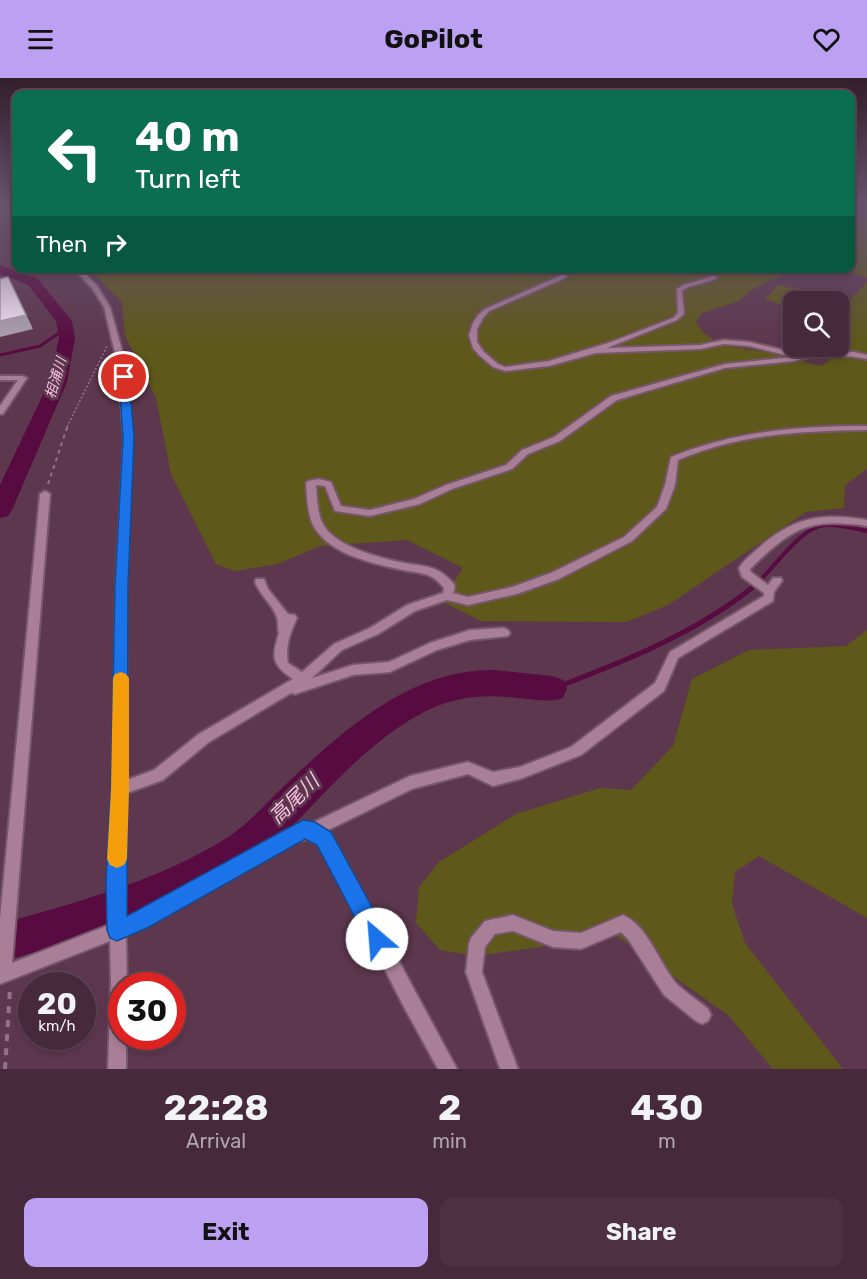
<!DOCTYPE html>
<meta charset="utf-8">
<style>
:root{--surface:#46293a;--page:#4d3142;--text:#f1f3f6;--muted:#b0a6af;--line:#5e4554;--accent:#bca0f2}
body{margin:0;font-family:Rubik,"Noto Sans JP",sans-serif;background:var(--page);color:var(--text);height:100vh;display:flex;flex-direction:column;font-size:22px;white-space:nowrap}
*{box-sizing:border-box;margin:0}
p{font-size:20px;color:var(--muted)}
.icon{flex:none;width:33px;height:33px;fill:none;stroke:currentColor;stroke-width:2;stroke-linecap:round;stroke-linejoin:round}
.map{position:relative;height:991px;overflow:hidden}
.panel{display:flex;flex-direction:column;background:var(--surface);flex:1}
.panel>*{flex:none}
.banner{position:absolute;left:12px;top:12px;width:843px;height:183px;border-radius:12px;box-shadow:0 3px 9px #0003,0 0 0 2px var(--line);background:#0b6e4f;color:#fff;overflow:hidden}
.buttons{position:absolute;left:783px;top:213px;display:grid;gap:12px}
.buttons a{display:grid;place-items:center;width:66px;height:66px;border-radius:12px;background:var(--surface);box-shadow:0 3px 9px #0003,0 0 0 2px var(--line);font-size:30px}
.speed{position:absolute;left:18px;top:894px;display:flex;gap:12px;font-size:30px;font-weight:700;text-align:center}
.speed>*{display:grid;place-content:center;width:78px;height:78px;border-radius:50%;background:var(--surface);box-shadow:0 3px 9px #0003,0 0 0 2px var(--line);line-height:1}
.speed small{font-size:15px;font-weight:400}
.speed .limit{border:9px solid #d22;background:#fff;color:#111}
.pin{position:absolute;display:grid;place-items:center;width:51px;height:51px;color:#fff;margin:-26px;border:3px solid #fff;border-radius:50%;box-shadow:0 2px 6px #0007}
.me{position:absolute;width:66px;margin:-33px;rotate:333deg;stroke-linejoin:round;filter:drop-shadow(0 0 4px #0008)}
.turn{display:flex;align-items:center;gap:21px;height:126px;padding:0 24px;font-size:27px}
.turn .icon{width:78px;height:78px;stroke-width:2.5}
.turn b{display:block;font-size:42px;line-height:51px}
.then{display:flex;align-items:center;height:57px;padding:0 24px;background:#0003;gap:12px;font-size:22px}
.eta{display:flex;justify-content:space-evenly;align-items:center;height:102px;text-align:center}
.eta b{font-size:36px;font-weight:700;line-height:42px}
.action{display:flex;gap:12px;margin-top:auto;padding:12px 24px}
.action a{flex:1;height:69px;border-radius:12px;background:var(--accent);color:#111;font-size:24px;font-weight:700;line-height:69px;text-align:center}
.action a+a{background:var(--page);color:var(--text)}
header{display:flex;justify-content:space-between;align-items:center;height:78px;padding:0 24px;background:var(--accent);color:#111;font-size:27px;font-weight:700}
.map>svg:first-child{display:block}
</style>
<header><svg class="icon" aria-label="menu" viewBox="0 0 24 24"><path d="M4 6h16M4 12h16M4 18h16"/></svg>GoPilot<svg class="icon" aria-label="heart" viewBox="0 0 24 24"><path d="M12 20l-8-8c-3-5 5-10 8-4 3-6 11-1 8 4z"/></svg></header>
<div class="map">
<svg width="867" height="991" viewBox="0 0 867 991">
<rect width="100%" height="100%" fill="#5d374e"/>
<!-- green -->
<path fill="#5e581a" d="M 851,140 L 867,140 L 867,200 L 842,191 L 850,190 Z
M 89,191 L 790,191 L 787,195 L 755,210 L 736,224 L 702,235 L 696,244 C 714,276 755,269 786,277 C 798,280 809,287 822,288 L 835,277 L 825,269 L 838,268 L 838,224 L 794,224 L 793,231 L 765,221 L 778,207 L 851,221 L 867,204 L 867,391 L 845,407 L 844,430 L 806,434 L 668,527 L 626,544 L 481,543 L 441,523 L 463,490 L 407,462 L 320,468 L 278,486 L 235,493 L 216,486 L 171,396 L 156,320 L 125,257 L 122,224 Z
M 867,552 L 867,840 L 759,778 L 735,794 L 732,826 L 745,865 L 843,991 L 773,991 L 729,938 L 617,858 L 476,878 L 440,872 L 416,845 L 419,809 L 439,784 L 516,736 L 600,710 L 631,712 L 673,668 L 692,601 L 749,572 L 846,568 Z"/>
<g fill="none" stroke-linecap="round" stroke-linejoin="round">
<!-- stream-far2 -->
<path stroke="#570b40" stroke-width="3" d="M 0,277 L 40,268 L 65,251"/>
<!-- stream-far1 -->
<path stroke="#570b40" stroke-width="4" d="M 751,511 C 772,494 799,449 825,447 C 839,446 853,450 867,453"/>
<!-- stream -->
<path stroke="#570b40" stroke-width="5" d="M 552,611 C 622,584 693,557 753,509"/>
<!-- river -->
<path fill="#570b40" fill-rule="evenodd" d="M 0,187 L 38,201 L 72,243 L 75,260 L 67,304 L 12,432 L 8,438 L 0,440 L 0,407 L 49,304 L 59,260 L 56,243 L 28,207 L 0,196 Z
M 494,592 L 552,598 L 563,602 L 567,611 L 563,620 C 548,625 534,621 518,620 C 485,616 456,618 426,633 C 379,657 341,697 305,735 C 290,750 276,766 259,779 C 244,791 226,800 208,808 C 142,842 71,865 0,884 L 0,846 C 78,824 161,802 230,758 C 250,744 266,725 284,708 C 342,654 409,591 494,592 Z"/>
<!-- minor casing -->
<g stroke="#765669" stroke-width="4">
<path id="minor" d="M 0,131 L 16,137 L 16,140 L 0,135 Z
M 73,190 L 80,190 L 97,208 L 110,229 L 126,287 L 132,360 L 126,508 L 127,702 L 154,692 L 199,656 L 293,601 C 272,587 271,580 279,555 C 277,549 279,542 276,537 C 271,525 260,517 255,504 L 256,501 L 264,501 L 268,511 L 288,536 L 295,537 L 297,540 C 290,555 285,569 288,585 L 302,594 L 334,566 L 370,550 L 407,527 L 443,515 L 444,510 C 430,493 422,496 403,492 C 374,486 328,476 313,447 C 307,434 307,418 306,405 L 308,403 L 319,401 L 331,404 L 341,428 L 370,432 L 414,421 L 446,407 L 506,387 L 522,372 L 554,359 L 611,318 L 725,286 L 793,279 L 749,268 L 724,266 L 700,271 L 596,275 L 549,288 L 505,293 L 493,289 L 479,277 L 473,270 L 469,257 L 473,245 L 478,237 L 485,231 L 560,198 L 564,190 L 570,190 L 565,200 L 489,233 L 483,240 L 477,251 L 477,264 L 484,274 L 498,286 L 505,289 L 549,283 L 611,264 L 673,240 L 678,235 L 677,211 L 684,207 L 714,198 L 717,200 L 716,201 L 688,209 L 682,213 L 684,236 L 677,242 L 607,270 L 700,267 L 724,262 L 749,264 L 799,276 L 854,274 L 867,277 L 867,281 C 845,276 815,276 794,283 L 725,290 L 617,322 L 560,363 L 528,376 L 512,391 L 452,411 L 420,426 L 370,438 L 335,433 L 325,408 L 316,407 C 317,419 317,433 322,444 C 332,468 380,480 404,485 C 427,489 437,487 454,506 L 455,509 L 453,515 L 468,519 L 512,509 L 551,495 L 624,459 L 657,429 L 665,407 L 671,379 C 734,353 799,348 867,348 L 867,352 C 800,353 740,356 678,382 L 675,407 L 666,431 L 632,463 L 559,501 L 517,516 L 468,527 L 447,522 L 415,533 L 378,556 L 342,572 L 312,600 L 353,587 L 389,584 L 430,565 L 470,552 L 504,550 L 508,552 L 510,555 L 508,558 L 470,562 L 437,572 L 390,594 L 353,597 L 295,616 L 291,615 L 209,664 L 163,702 L 127,715 L 124,803 L 125,841 L 137,836 L 287,752 L 300,747 L 310,746 L 410,698 L 468,684 L 493,694 L 520,689 L 571,669 L 655,605 L 670,574 L 764,518 L 764,515 L 742,499 L 739,490 C 745,481 754,474 762,467 C 796,438 824,435 867,442 L 867,448 C 808,439 791,451 750,491 L 751,494 L 768,507 L 773,500 L 781,500 L 782,503 L 774,514 L 773,523 L 678,580 L 664,613 L 581,677 L 520,701 L 493,708 L 468,696 L 412,711 L 326,753 L 339,772 L 457,991 L 438,991 L 404,929 L 329,782 L 321,769 L 312,761 L 296,763 L 148,848 L 126,856 L 127,908 L 122,908 L 122,958 L 126,958 L 126,991 L 108,991 L 111,904 L 110,863 L 0,906 L 0,841 L 40,416 L 45,413 L 50,416 L 12,885 L 109,847 L 108,803 L 113,711 L 116,508 L 124,360 L 118,287 L 104,229 L 92,210 Z
M 0,298 L 23,298 L 27,300 L 3,336 L 0,336 L 0,328 L 18,302 L 0,302 Z
M 513,837 L 553,853 L 581,855 L 623,837 C 647,847 659,884 675,904 C 684,914 698,922 708,931 L 711,937 L 708,943 L 702,946 L 696,943 L 664,917 L 628,861 L 621,854 L 581,871 L 553,869 L 513,853 L 495,856 L 485,869 L 482,894 L 518,991 L 500,991 L 466,894 L 469,866 L 471,860 L 485,843 Z"/>
</g>
<!-- path-far2 -->
<path stroke="#937386" stroke-width="1.5" stroke-dasharray="2 2" stroke-linecap="butt" d="M 67,349 L 107,268"/>
<!-- path-far1 -->
<path stroke="#937386" stroke-width="2" stroke-dasharray="4 4" stroke-linecap="butt" d="M 48,406 L 68,347"/>
<!-- path -->
<path stroke="#937386" stroke-width="4" stroke-dasharray="7 7" stroke-linecap="butt" d="M 5,991 L 10,911"/>
<!-- minor -->
<use href="#minor" fill="#a97e97" fill-rule="evenodd"/>
</g>
<!-- shaded-wall -->
<path fill="#ada1ae" d="M 15,213 L 33,251 L 0,259 L 0,243 Z"/>
<!-- building -->
<path fill="#f7e6f9" stroke="#ada1ae" stroke-width="1.5" d="M 8,199 L 26,237 L 0,243 L 0,201 Z"/>
<!-- sky -->
<linearGradient id="sky" x2="0" y2="1"><stop stop-color="#331e2b"/><stop offset="0.48" stop-color="#67536e"/><stop offset="1" stop-color="#67536e" stop-opacity="0"/></linearGradient>
<rect width="867" height="265" fill="url(#sky)"/>
<!-- route -->
<path fill="#1a73e8" stroke="#114b97" stroke-width="1.5" d="M 124,296 L 129,299 L 134,360 L 128,508 L 127,838 L 303,742 L 315,744 L 331,754 L 385,853 L 388,861 L 385,868 L 377,871 L 370,868 L 317,767 L 305,761 L 149,849 L 117,863 L 110,860 L 107,852 L 106,803 L 111,711 L 115,508 L 123,360 L 119,299 Z"/>
<!-- slow -->
<path fill="#f59e0b" d="M 121,594 L 126,596 L 129,600 L 129,711 L 127,781 L 124,787 L 117,790 L 110,787 L 107,781 L 111,711 L 113,600 L 115,596 Z"/>
<g text-anchor="middle" dominant-baseline="central" stroke-width="6" stroke-linejoin="round" paint-order="stroke">
<!-- far-water labels -->
<g font-size="14" font-style="italic" fill="#f8c2e1" stroke="#5d374e">
<text transform="translate(56 300) rotate(-73)">相浦川</text>
</g>
<!-- near-water labels -->
<g font-size="20" font-style="italic" fill="#f8c2e1" stroke="#5d374e">
<text transform="translate(294 721) rotate(-44)">高尾川</text>
</g>
</g>
</svg>
<div class="buttons">
<a><svg class="icon" aria-label="search" viewBox="0 0 24 24"><circle cx="10" cy="10" r="6"/><path d="M15 15l6 6"/></svg></a>
</div>
<div class="speed"><div>20<small>km/h</small></div><div class="limit">30</div></div>
<div class="pin" style="left:124px;top:299px;background:#d93025"><svg class="icon" aria-label="arrive" viewBox="0 0 24 24"><path d="M6 21V4h12l-3 4 3 4H6"/></svg></div>
<svg class="me" style="left:377px;top:861px" viewBox="-20 -20 40 40"><circle r="19" fill="#fff"/><path d="M0-13L10 11 0 6-10 11z" fill="#1a73e8"/></svg>
<div class="banner">
<div class="turn"><svg class="icon" aria-label="left" viewBox="0 0 24 24"><path d="M17 20v-9H6M10 6l-5 5 5 5"/></svg><div><b>40 m</b>Turn left</div></div>
<div class="then">Then<svg class="icon" aria-label="right" viewBox="0 0 24 24"><path d="M7 20v-9h11M14 6l5 5-5 5"/></svg></div>
</div>
</div>
<section class="panel">
<div class="eta">
<div><b>22:28</b><p>Arrival</p></div>
<div><b>2</b><p>min</p></div>
<div><b>430</b><p>m</p></div>
</div>
<div class="action"><a>Exit</a><a>Share</a></div>
</section>
